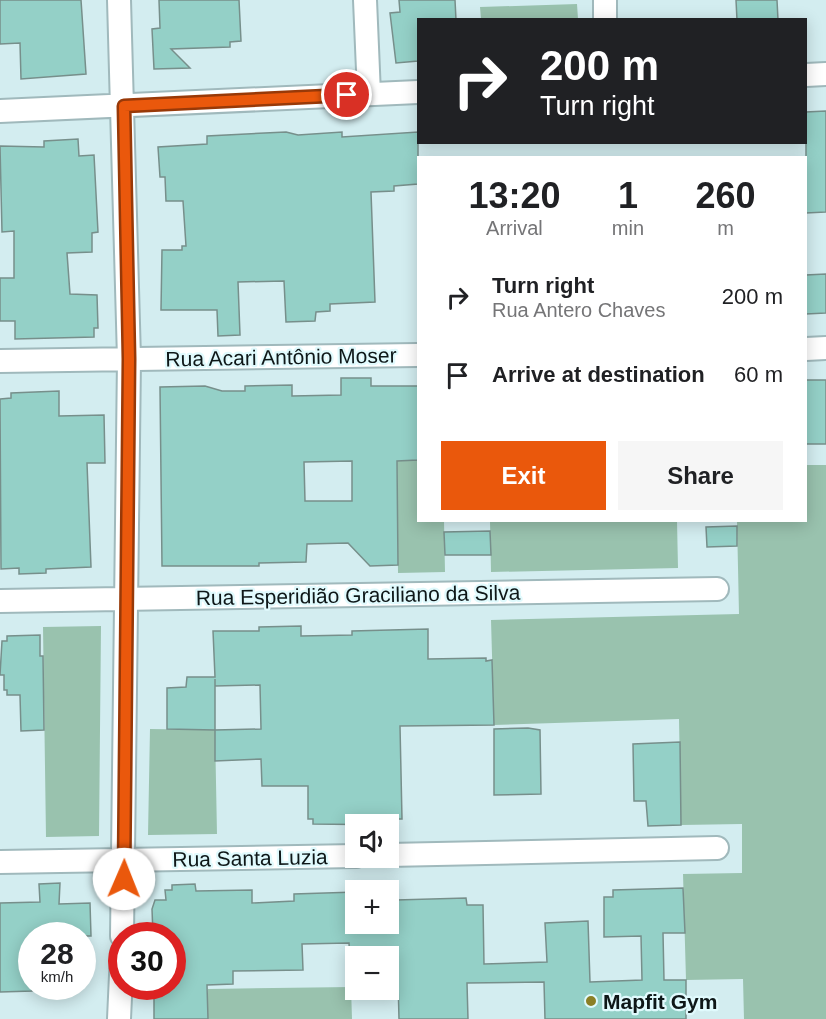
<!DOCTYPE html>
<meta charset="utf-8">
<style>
:root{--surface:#fff;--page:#f6f6f6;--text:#202124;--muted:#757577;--accent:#ea580c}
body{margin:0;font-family:Arial,sans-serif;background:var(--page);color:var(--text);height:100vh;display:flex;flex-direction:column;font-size:22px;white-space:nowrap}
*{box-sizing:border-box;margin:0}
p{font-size:20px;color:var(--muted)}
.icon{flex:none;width:33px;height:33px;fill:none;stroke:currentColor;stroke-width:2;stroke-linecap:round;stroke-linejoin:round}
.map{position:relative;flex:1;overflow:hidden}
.details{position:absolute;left:417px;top:156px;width:390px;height:366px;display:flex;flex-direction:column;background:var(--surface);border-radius:0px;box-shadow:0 3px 15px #0003}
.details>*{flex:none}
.top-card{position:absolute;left:417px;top:18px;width:390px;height:126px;border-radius:0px;box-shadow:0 3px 15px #0003;background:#202124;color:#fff;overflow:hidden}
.tools{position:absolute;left:345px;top:814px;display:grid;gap:12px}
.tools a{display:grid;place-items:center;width:54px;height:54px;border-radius:0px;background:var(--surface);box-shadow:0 3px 15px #0003;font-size:30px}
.speed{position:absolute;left:18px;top:922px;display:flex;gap:12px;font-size:30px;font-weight:700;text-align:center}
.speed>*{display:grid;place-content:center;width:78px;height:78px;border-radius:50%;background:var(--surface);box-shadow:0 3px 15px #0003;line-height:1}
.speed small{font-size:15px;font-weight:400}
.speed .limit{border:9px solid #d22;background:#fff;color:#111}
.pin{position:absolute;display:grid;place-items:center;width:51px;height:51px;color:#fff;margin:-26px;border:3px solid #fff;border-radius:50%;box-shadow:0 2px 6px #0007}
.me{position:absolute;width:66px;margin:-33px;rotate:1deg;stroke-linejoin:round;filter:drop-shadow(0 0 4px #0008)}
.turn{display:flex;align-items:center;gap:21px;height:126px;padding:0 24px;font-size:27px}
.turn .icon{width:78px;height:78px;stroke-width:2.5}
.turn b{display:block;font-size:42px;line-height:51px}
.eta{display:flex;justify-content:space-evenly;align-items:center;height:102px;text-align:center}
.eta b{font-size:36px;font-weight:600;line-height:42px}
.cta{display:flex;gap:12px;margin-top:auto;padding:12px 24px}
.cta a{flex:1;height:69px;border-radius:0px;background:var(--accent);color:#fff;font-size:24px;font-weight:600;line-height:69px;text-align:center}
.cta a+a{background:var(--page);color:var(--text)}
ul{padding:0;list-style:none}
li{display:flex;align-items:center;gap:18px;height:78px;padding:0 24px}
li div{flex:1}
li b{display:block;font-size:22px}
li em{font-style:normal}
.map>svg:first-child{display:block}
</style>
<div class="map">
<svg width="826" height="1019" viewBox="0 0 826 1019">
<rect width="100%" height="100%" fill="#d3edf0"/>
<!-- green -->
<path fill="#99c2ae" d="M 577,4 L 578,19 L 481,19 L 480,7 Z
M 418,460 L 418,520 L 444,521 L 445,572 L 398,573 L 397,461 Z
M 806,465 L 826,465 L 826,1019 L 744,1019 L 743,979 L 686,980 L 683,874 L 742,873 L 742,824 L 681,825 L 679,719 L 494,725 L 491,620 L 739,614 L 737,521 L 806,520 Z
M 490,521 L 677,521 L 678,568 L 491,572 Z
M 101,626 L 99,836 L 46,837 L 43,627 Z
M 150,729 L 215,730 L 217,834 L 148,835 Z
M 351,987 L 352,1019 L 208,1019 L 208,989 Z"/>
<!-- building -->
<path fill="#94d0c7" stroke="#778f8b" stroke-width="1.5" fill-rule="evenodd" d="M 0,0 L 81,0 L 86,74 L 21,79 L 20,43 L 0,44 Z
M 159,0 L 239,0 L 241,41 L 230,42 L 230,47 L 171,49 L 190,68 L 154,69 L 152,29 L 160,28 Z
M 399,0 L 455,0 L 456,20 L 418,20 L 418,61 L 396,63 L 390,13 L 400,12 Z
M 736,0 L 777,0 L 778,20 L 737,20 Z
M 826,111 L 826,212 L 806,213 L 806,112 Z
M 286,132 L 298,135 L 342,132 L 342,137 L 418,132 L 418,184 L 394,186 L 394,191 L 371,192 L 375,302 L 330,304 L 330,311 L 316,312 L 315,321 L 286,322 L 284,281 L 238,282 L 240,335 L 218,336 L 217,310 L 161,310 L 162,250 L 182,250 L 182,246 L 186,246 L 183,201 L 166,201 L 165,177 L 160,177 L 158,147 L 207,144 L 207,136 Z
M 78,139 L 79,156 L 94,155 L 98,232 L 92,233 L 92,252 L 67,253 L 70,294 L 97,295 L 98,328 L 94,328 L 94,337 L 15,339 L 15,321 L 0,321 L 0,278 L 14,278 L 14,231 L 2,232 L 0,146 L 44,147 L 44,141 Z
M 826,274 L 826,313 L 806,314 L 806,275 Z
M 341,378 L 371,378 L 371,386 L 418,386 L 418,460 L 397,461 L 398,565 L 370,566 L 348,543 L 307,544 L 306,562 L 259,563 L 259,566 L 162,566 L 160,387 L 205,386 L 222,391 L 245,391 L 245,386 L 292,385 L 292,396 L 341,395 ZM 352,461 L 352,501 L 305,501 L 304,462 Z
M 806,380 L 826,380 L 826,444 L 806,444 Z
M 59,391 L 59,416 L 104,415 L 105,463 L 87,463 L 91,567 L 46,569 L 46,573 L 19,574 L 19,568 L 1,569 L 0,399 L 11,398 L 11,393 Z
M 737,526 L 737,546 L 707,547 L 706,527 Z
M 490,531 L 491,555 L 445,555 L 444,532 Z
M 301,626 L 301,636 L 352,635 L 352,631 L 428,629 L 428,659 L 486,658 L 486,661 L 492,660 L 494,725 L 400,726 L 402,819 L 397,819 L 393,825 L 313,824 L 313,819 L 308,819 L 308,786 L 262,786 L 261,759 L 215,761 L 215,730 L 167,729 L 167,688 L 186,687 L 187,677 L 215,677 L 213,631 L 259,631 L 259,627 ZM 215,679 L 215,686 L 260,685 L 261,729 L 215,730 Z
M 40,635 L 40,656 L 43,656 L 44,730 L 21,731 L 20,695 L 7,695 L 7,690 L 4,690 L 4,675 L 0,675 L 2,641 L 7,641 L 7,636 Z
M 528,728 L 540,730 L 541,794 L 494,795 L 494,729 Z
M 680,742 L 681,825 L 648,826 L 646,801 L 634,801 L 633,744 Z
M 60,883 L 59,904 L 90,903 L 91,936 L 32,936 L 32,991 L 0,992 L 0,903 L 40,902 L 39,884 Z
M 195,884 L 196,891 L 252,890 L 252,903 L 294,901 L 294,894 L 356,892 L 356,924 L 388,924 L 388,894 L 395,894 L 396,900 L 466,898 L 467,905 L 483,905 L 484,964 L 547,962 L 545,923 L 588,921 L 590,982 L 642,980 L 641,936 L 604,937 L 604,897 L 613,897 L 613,890 L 683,888 L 685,933 L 663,933 L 664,980 L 686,980 L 686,1019 L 545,1019 L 544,982 L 467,983 L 468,1019 L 399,1019 L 398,980 L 388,980 L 388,957 L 356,957 L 356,981 L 351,982 L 349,943 L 302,944 L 303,970 L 233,971 L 233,984 L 207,985 L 208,1019 L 154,1019 L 154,989 L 172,987 L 172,935 L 153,935 L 152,909 L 155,900 L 166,900 L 165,890 L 172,890 L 172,885 Z"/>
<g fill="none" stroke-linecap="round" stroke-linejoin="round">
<!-- street casing -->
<g stroke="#a0b9bc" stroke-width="26">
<path id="street" d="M 119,0 L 129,359 L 122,936
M 365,0 L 369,94
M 605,0 L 605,20
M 806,75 L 826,74
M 0,111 L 418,92
M 806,349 L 826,348
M 0,361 L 418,355
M 0,601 L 717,589
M 388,855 L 717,848
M 0,862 L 356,856
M 119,1019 L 122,953"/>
</g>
<!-- street -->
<use href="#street" stroke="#fff" stroke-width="22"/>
</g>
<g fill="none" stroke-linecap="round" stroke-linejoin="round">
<!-- route casing -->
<g stroke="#983908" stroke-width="15">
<path id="route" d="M 124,879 L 129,359 L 124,106 L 347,95"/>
</g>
<!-- route -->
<use href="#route" stroke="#ea580c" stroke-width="10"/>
</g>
<!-- markers -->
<circle fill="#8b7f26" stroke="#e0fafd" stroke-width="2" cx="591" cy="1001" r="6"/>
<g text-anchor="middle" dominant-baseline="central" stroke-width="4.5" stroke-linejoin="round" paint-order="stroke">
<!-- street labels -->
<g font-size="21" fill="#0e1718" stroke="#e0fafd">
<text transform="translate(281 357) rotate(-1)">Rua Acari Antônio Moser</text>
<text transform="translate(358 595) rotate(-1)">Rua Esperidião Graciliano da Silva</text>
<text transform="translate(250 858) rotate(-1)">Rua Santa Luzia</text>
</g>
<!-- poi labels -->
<g font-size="21" font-weight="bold" fill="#0e1718" stroke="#e0fafd" text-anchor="start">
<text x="603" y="1001">Mapfit Gym</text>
</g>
</g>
</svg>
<div class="tools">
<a><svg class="icon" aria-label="sound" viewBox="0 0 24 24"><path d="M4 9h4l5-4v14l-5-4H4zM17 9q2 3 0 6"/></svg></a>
<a>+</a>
<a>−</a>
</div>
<div class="speed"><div>28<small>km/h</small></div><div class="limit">30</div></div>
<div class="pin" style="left:347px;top:95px;background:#d93025"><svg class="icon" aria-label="arrive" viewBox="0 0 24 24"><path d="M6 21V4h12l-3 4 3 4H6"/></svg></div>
<svg class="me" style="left:124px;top:879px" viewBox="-20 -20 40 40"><circle r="19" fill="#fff"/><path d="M0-13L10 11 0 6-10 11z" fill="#ea580c"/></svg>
<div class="top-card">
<div class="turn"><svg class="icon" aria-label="right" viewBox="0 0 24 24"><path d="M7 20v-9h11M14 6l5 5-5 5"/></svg><div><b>200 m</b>Turn right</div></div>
</div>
<section class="details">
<div class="eta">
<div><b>13:20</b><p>Arrival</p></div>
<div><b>1</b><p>min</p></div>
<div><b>260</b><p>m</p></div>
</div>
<ul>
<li><svg class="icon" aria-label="right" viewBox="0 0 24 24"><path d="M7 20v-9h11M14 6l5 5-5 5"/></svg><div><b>Turn right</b><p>Rua Antero Chaves</p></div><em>200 m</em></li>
<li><svg class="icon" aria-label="arrive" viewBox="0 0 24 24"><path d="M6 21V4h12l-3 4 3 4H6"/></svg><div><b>Arrive at destination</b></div><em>60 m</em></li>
</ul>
<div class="cta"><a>Exit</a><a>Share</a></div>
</section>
</div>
